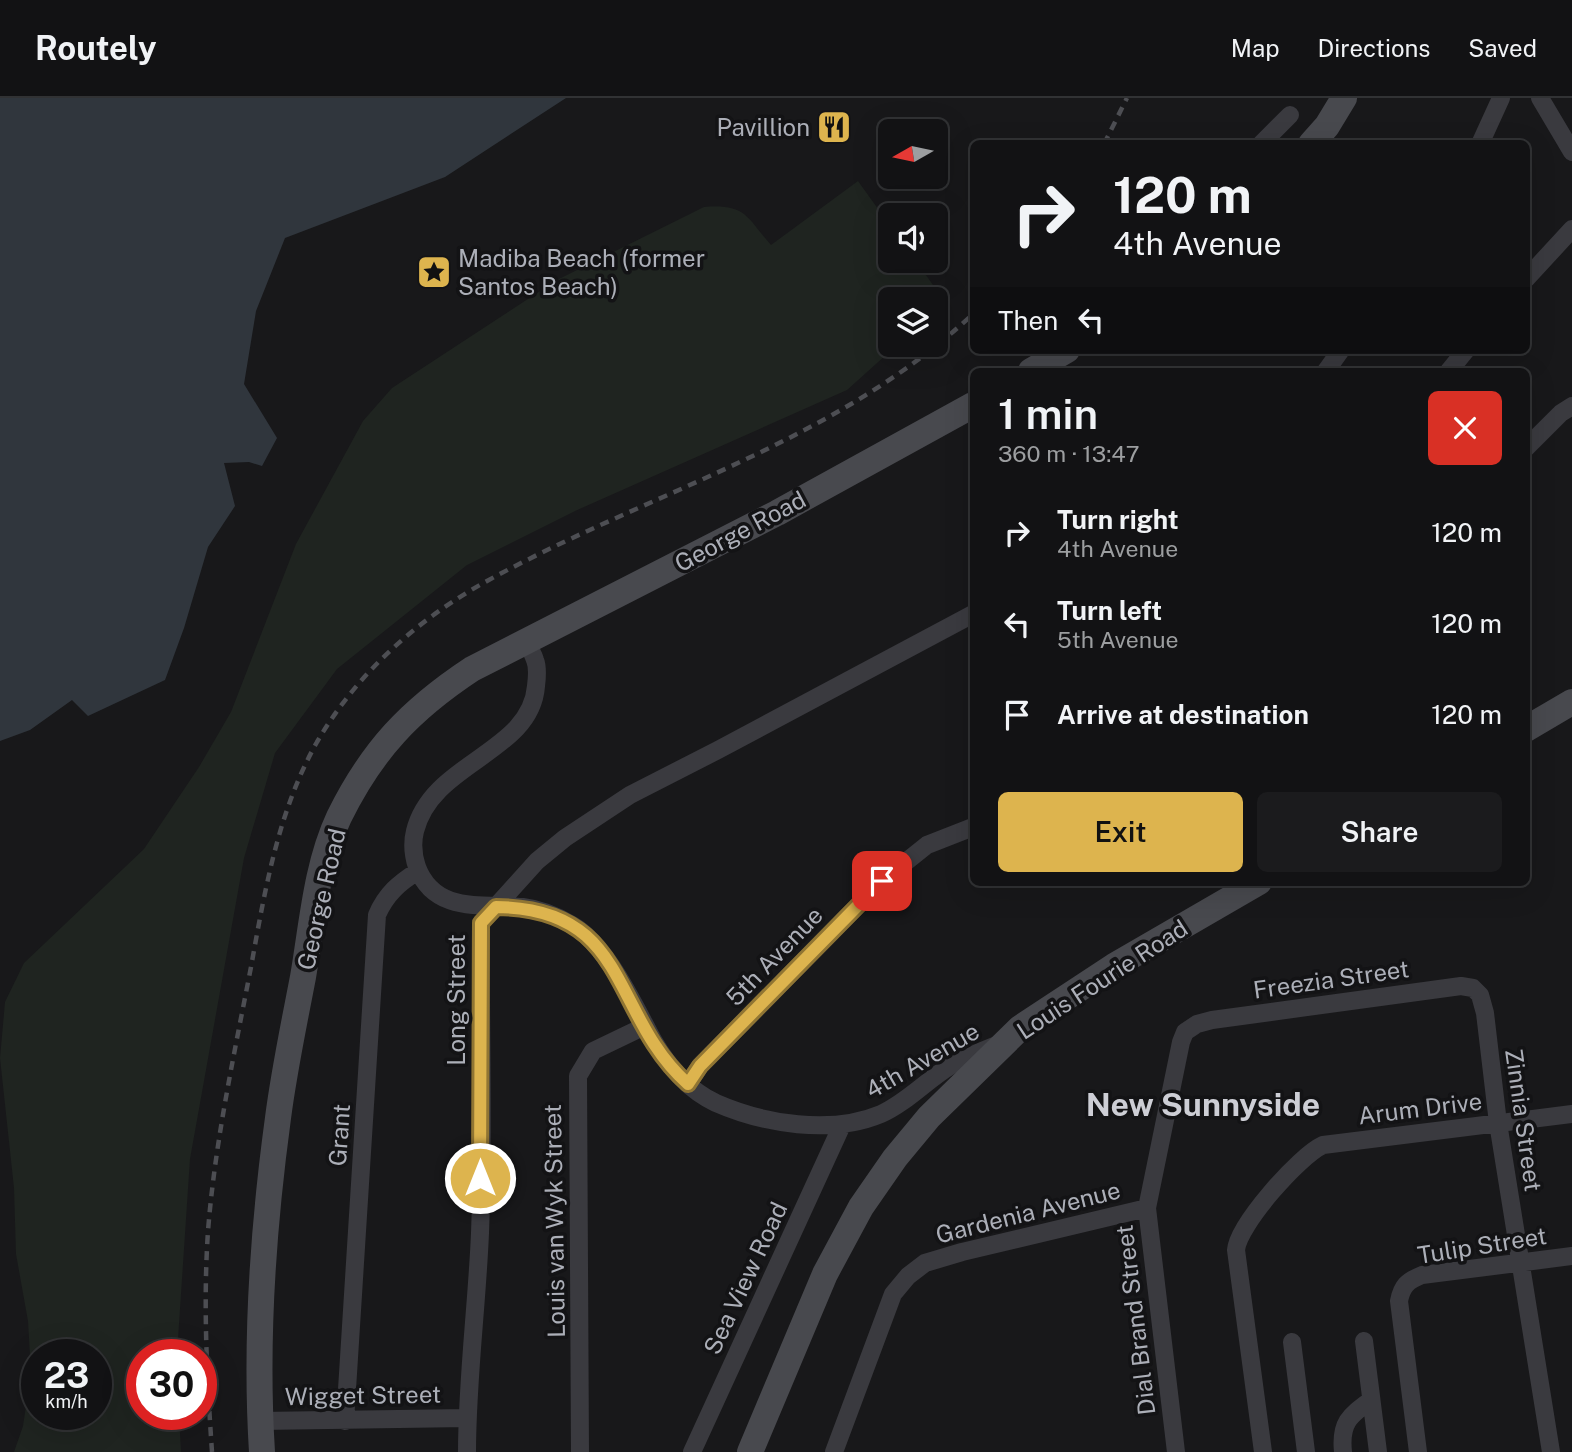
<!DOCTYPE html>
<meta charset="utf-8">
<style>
:root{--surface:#121214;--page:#1b1b1d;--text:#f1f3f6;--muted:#9c9ea0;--line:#313234;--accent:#ddb44e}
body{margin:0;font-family:"Public Sans",sans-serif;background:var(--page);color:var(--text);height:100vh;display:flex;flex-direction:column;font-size:26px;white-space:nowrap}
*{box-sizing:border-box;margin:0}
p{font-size:23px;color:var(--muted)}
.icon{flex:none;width:38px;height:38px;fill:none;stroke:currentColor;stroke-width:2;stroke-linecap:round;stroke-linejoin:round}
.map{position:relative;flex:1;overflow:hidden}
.sheet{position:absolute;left:970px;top:270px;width:560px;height:518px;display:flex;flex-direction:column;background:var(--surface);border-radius:10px;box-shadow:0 7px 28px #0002,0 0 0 2px var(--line)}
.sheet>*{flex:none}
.guide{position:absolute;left:970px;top:42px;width:560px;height:214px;border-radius:10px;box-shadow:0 7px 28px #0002,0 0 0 2px var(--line);background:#121214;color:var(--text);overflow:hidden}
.needle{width:46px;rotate:261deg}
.controls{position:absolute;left:878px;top:21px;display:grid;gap:14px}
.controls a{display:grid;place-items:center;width:70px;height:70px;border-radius:10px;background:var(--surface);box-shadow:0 7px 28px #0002,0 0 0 2px var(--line);font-size:35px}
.speed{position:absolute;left:21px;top:1241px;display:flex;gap:14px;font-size:35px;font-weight:700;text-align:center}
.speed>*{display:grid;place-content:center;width:91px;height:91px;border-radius:50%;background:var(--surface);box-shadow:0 7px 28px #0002,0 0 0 2px var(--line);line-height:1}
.speed small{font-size:18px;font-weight:400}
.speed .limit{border:10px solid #d22;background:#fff;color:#111}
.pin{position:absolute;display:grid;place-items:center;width:60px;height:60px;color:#fff;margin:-30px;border-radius:14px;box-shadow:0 4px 10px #0006}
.me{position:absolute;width:77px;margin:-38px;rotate:0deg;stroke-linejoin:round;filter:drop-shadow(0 0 5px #0008)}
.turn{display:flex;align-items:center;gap:24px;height:147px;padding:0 28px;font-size:32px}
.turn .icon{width:91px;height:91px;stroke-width:2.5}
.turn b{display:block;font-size:49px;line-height:60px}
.then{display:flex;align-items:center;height:66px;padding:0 28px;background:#0003;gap:14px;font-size:26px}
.round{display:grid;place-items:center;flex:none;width:74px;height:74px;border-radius:10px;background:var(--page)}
.summary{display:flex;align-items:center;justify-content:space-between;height:119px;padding:0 28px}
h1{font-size:42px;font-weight:600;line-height:52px}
.action{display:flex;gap:14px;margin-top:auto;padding:14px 28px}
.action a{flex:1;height:80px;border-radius:10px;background:var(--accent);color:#111;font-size:28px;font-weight:600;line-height:80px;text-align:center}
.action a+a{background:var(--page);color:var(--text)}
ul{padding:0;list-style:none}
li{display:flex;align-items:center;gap:21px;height:91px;padding:0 28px}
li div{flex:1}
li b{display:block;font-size:26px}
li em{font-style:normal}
header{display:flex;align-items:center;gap:42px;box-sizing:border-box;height:98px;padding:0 35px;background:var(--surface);border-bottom:2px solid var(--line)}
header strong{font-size:33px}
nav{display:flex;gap:38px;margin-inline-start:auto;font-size:24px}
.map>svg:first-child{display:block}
</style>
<header>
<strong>Routely</strong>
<nav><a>Map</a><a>Directions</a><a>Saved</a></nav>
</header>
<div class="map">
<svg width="1572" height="1354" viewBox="0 0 1572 1354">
<rect width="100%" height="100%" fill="#18181a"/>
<!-- green -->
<path fill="#1f2420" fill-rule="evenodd" d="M 858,83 L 891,129 L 891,163 L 916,163 L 945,204 L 936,212 L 936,201 L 891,201 L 891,247 L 897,247 L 847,292 L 575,413 L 467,467 L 337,571 L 275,655 L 244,760 L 190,1061 L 177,1256 L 142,1256 L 142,1316 L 179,1316 L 181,1354 L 14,1354 L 23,1328 L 31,1275 L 28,1223 L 16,1156 L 14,1090 L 0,960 L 5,904 L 24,865 L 144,751 L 199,669 L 231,614 L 296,446 L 363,323 L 392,290 L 557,182 L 704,109 C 747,106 746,119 771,147 ZM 37,1256 L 96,1256 L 96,1316 L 37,1316 Z"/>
<!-- water -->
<path fill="#30363d" d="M 0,0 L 566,0 L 445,79 L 285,140 L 256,213 L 244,286 L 277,340 L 262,368 L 249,364 L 224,365 L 235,408 L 208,449 L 184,530 L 165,582 L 88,618 L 72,602 L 30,632 L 0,643 Z"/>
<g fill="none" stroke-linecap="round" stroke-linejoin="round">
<!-- street -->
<path stroke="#3a3a3f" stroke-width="18" d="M 1540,0 L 1572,54
M 1261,46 L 1290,17
M 1480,46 L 1501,0
M 1526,181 L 1572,131
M 1326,273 L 1341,252
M 1449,273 L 1466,252
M 1526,350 L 1561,315 L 1572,308
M 525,543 C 529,549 533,555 535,562 C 538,569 537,580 536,588 C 531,655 432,664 415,733 C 412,745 413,757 417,769 C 435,817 484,805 523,809 C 540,811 557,818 572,827 C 607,847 634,907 653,942 C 668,968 688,992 716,1005 C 764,1026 831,1037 881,1016 C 906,1005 927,982 950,968 C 964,960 979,954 994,948
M 688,986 L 700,968 L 882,783 L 927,747 L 973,729
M 1364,1243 L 1378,1354
M 1292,1244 L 1306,1354
M 260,1323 L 467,1320
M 345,1323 L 377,817 C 386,796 399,785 418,773
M 467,1354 C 467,1281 477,1208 480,1135 C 484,1032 480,928 481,825 L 537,763 L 565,740 L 630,697 L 718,652 L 973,516
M 580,1354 L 578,978 L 593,953 L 645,928
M 692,1354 L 842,1027
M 834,1354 L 893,1196 L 908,1178 L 925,1165 L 962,1154 L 1147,1110
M 1176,1354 L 1147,1110 L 1181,944 L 1185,934 L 1197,926 L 1212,922 L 1461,888 L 1473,890 L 1480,897 L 1485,915 L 1498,1025 L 1551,1354
M 1263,1354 L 1236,1152 C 1238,1127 1299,1058 1323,1047 L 1572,1016
M 1343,1354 C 1340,1325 1349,1318 1371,1302
M 1418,1354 L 1399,1203 C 1402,1188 1407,1183 1422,1177 L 1572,1158"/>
<!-- secondary -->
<path stroke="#48494e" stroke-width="26" d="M 1311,46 L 1327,28 L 1344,0
M 1031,273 L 1067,252
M 1526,631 L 1572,604
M 262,1354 C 255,1243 263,1130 278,1020 C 284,973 294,926 303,879 C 312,827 316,768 339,719 C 372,652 410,612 472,571 L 777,415 L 973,307
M 750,1354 L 825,1176 L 861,1109 L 895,1060 L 929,1019 L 1020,930 L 1114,868 L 1259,784"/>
<!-- rail -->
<path stroke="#4d4e53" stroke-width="4.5" stroke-dasharray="9 7" stroke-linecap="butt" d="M 1104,46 L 1127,0
M 212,1354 C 207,1280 203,1207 208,1133 C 215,1044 234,957 251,869 C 265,792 278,713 317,644 C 357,575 418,521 487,483 C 649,394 835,345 973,216"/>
</g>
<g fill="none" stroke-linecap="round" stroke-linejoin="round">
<!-- route casing -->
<g stroke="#907533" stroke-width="18">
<path id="route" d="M 480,1080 L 481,825 L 496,809 C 631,810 610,917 688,986 L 700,968 L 882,783"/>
</g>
<!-- route -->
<use href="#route" stroke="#ddb44e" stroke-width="12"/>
</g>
<!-- icons -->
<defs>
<g id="restaurant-square" transform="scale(1.75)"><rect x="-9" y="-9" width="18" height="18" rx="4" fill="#ddb44e" stroke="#131315"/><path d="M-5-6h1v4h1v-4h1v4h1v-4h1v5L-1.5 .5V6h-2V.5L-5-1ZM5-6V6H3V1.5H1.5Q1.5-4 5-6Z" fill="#111"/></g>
<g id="sight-square" transform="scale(1.75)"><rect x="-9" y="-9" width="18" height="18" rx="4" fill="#ddb44e" stroke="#131315"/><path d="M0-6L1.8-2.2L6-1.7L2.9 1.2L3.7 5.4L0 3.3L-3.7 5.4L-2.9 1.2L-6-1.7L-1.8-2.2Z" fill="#111"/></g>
</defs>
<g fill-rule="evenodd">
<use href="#restaurant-square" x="834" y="29"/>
<use href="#sight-square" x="434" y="174"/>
</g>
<g text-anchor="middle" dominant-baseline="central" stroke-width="7" stroke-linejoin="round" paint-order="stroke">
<!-- poi labels -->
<g font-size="24" fill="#acafb8" stroke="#131315" text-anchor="end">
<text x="810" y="29">Pavillion</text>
<text x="458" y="160" text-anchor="start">Madiba Beach (former<tspan x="458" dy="28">Santos Beach)</tspan></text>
</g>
<!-- street labels -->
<g font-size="24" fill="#acafb8" stroke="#131315">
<text transform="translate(740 433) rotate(-28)">George Road</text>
<text transform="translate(321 801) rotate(-77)">George Road</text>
<text transform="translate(774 858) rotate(-46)">5th Avenue</text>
<text transform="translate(1102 881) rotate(-33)">Louis Fourie Road</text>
<text transform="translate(1331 881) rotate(-8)">Freezia Street</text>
<text transform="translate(456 902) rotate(-90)">Long Street</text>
<text transform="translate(922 962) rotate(-30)">4th Avenue</text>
<text transform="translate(1420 1010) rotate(-7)">Arum Drive</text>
<text transform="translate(1524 1022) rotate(82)">Zinnia Street</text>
<text transform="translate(339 1037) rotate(-86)">Grant</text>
<text transform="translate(1028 1114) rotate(-14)">Gardenia Avenue</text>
<text transform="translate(554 1123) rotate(-91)">Louis van Wyk Street</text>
<text transform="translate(1482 1147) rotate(-9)">Tulip Street</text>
<text transform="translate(745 1180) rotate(-65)">Sea View Road</text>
<text transform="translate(1135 1222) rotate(-97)">Dial Brand Street</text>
<text transform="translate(363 1297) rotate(-1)">Wigget Street</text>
</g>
<!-- district labels -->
<g font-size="32" font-weight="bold" fill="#cdced5" stroke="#131315">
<text x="1203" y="1006">New Sunnyside</text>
</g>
</g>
</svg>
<div class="controls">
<a><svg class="needle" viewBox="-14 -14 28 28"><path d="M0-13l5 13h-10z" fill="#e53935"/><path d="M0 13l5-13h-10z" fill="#9c9ea0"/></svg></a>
<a><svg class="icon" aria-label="sound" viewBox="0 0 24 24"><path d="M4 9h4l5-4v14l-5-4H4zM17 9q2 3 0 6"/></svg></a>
<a><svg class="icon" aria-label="layers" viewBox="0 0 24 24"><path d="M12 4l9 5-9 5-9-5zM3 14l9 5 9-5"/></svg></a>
</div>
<div class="speed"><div>23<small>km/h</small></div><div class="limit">30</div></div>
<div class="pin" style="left:882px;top:783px;background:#d93025"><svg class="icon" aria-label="arrive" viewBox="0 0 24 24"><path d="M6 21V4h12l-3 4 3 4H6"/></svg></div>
<svg class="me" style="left:480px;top:1080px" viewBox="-20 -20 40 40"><circle r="17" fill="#ddb44e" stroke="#fff" stroke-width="3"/><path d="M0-11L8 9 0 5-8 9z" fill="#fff"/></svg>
<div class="guide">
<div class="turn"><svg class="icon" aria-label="right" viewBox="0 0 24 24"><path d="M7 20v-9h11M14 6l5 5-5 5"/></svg><div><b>120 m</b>4th Avenue</div></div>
<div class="then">Then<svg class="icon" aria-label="left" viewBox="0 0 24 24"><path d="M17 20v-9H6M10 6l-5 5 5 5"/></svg></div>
</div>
<section class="sheet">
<div class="summary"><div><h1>1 min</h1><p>360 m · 13:47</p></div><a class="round" style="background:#d93025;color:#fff"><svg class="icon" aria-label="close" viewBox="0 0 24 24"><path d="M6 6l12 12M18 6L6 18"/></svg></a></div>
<ul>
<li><svg class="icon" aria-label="right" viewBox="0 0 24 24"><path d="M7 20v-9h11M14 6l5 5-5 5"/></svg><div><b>Turn right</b><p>4th Avenue</p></div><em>120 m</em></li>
<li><svg class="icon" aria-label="left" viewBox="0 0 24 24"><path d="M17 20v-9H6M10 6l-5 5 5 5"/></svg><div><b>Turn left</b><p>5th Avenue</p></div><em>120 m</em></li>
<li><svg class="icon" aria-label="arrive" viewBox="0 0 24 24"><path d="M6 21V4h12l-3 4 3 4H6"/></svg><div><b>Arrive at destination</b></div><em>120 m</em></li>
</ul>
<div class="action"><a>Exit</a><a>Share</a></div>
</section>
</div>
